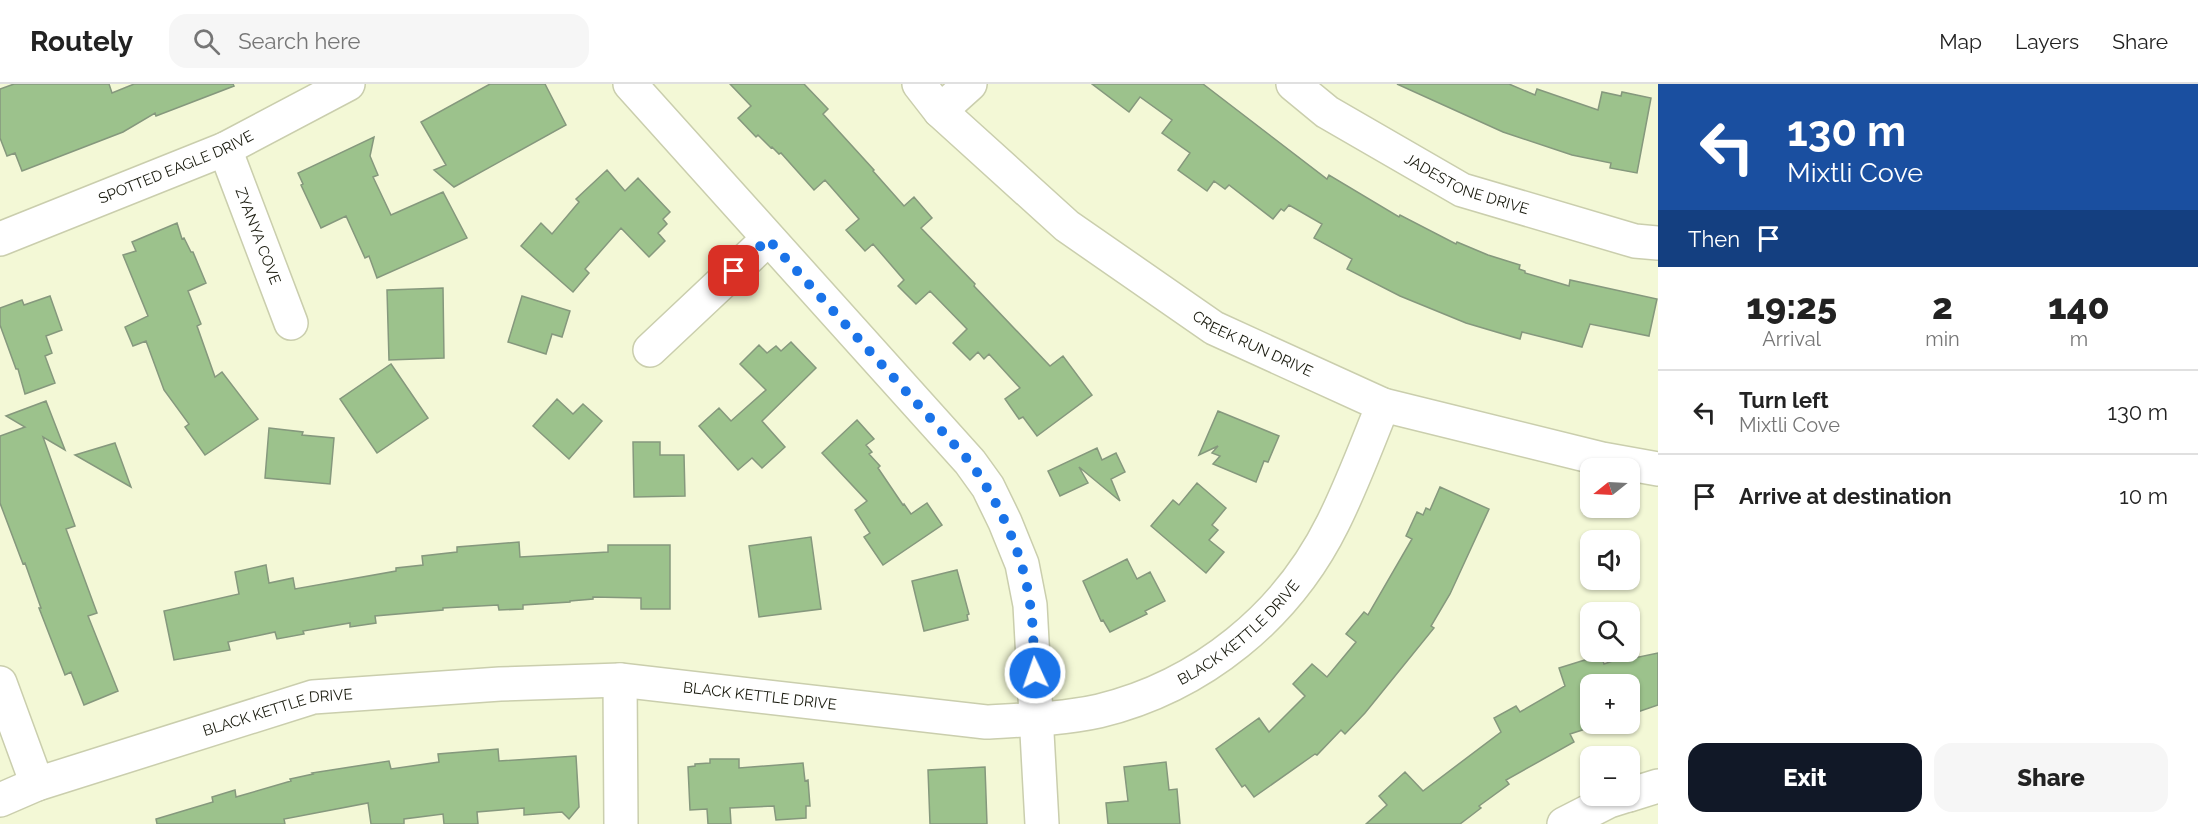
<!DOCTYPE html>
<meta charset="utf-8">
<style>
:root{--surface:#fff;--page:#f6f6f6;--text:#222;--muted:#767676;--line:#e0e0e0;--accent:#111827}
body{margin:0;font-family:Raleway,sans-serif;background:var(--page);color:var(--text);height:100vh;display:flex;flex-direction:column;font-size:22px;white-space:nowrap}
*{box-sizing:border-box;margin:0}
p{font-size:20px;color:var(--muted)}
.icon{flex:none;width:33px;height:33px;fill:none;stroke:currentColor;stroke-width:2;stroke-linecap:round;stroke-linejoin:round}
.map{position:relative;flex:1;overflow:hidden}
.details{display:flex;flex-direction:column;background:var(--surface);width:540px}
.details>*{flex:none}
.hud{background:#1a4fa0;color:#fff;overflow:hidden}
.needle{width:39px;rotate:252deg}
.fabs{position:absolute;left:1580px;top:374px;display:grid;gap:12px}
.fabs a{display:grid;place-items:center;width:60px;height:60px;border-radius:12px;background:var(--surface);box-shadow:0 2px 4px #0004;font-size:30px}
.pin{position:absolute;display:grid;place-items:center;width:51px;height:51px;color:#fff;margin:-26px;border-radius:12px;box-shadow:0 3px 9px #0006}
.me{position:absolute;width:66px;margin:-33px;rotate:357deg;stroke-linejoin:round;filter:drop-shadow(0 0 4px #0008)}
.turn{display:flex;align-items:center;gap:21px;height:126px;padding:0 30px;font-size:27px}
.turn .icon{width:78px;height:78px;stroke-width:2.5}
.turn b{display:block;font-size:42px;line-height:51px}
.then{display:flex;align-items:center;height:57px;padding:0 30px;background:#0003;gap:12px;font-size:22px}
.eta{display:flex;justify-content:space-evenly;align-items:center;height:102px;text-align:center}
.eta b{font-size:36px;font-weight:800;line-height:42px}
.cta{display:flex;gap:12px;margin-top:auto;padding:12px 30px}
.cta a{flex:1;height:69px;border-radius:18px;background:var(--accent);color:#fff;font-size:24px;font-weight:800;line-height:69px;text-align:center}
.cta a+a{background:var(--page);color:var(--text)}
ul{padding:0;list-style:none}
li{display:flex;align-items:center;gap:18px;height:84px;padding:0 30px;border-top:2px solid var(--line)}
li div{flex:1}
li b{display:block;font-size:22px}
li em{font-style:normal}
header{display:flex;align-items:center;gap:36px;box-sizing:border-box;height:84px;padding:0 30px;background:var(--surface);border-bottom:2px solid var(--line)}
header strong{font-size:28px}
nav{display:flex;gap:33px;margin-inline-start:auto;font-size:21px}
.search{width:420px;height:54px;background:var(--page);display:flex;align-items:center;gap:15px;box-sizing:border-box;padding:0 21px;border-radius:18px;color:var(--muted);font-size:22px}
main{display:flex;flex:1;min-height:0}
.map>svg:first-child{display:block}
</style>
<header>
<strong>Routely</strong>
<div class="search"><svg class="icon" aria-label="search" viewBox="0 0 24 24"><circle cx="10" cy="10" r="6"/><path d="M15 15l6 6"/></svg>Search here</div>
<nav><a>Map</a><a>Layers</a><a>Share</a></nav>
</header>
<main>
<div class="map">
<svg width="1658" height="740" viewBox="0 0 1658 740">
<rect width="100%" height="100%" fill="#f3f8d6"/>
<!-- building -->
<path fill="#9cc28c" stroke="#85987d" stroke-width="1.5" d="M 14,0 L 109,0 L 112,9 L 134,0 L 233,0 L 234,2 L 156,32 L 155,29 L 123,48 L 22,87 L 15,69 L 7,72 L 0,54 L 0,5 Z
M 490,0 L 545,0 L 566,41 L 454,103 L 434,86 L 446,81 L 421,38 Z
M 730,0 L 804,0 L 828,25 L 823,30 L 874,86 L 873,87 L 904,122 L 914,113 L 932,134 L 921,144 L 975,200 L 974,202 L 1050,282 L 1063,272 L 1092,311 L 1037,352 L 1023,333 L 1019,335 L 1005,315 L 1020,304 L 989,270 L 984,275 L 978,268 L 970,276 L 953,259 L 967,245 L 930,207 L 916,220 L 898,202 L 904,196 L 873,160 L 865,167 L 846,146 L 859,135 L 825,96 L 814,106 L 781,69 L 779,70 L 772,63 L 771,64 L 758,51 L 756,53 L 738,34 L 751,22 Z
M 1092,0 L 1203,0 L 1327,95 L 1329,91 L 1399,133 L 1400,131 L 1456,160 L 1457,158 L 1488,171 L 1520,181 L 1519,185 L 1525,187 L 1525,189 L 1569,202 L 1570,196 L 1657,215 L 1649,252 L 1590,240 L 1582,263 L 1522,248 L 1520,255 L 1466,239 L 1400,212 L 1347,185 L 1352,175 L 1314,154 L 1322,140 L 1289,121 L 1284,127 L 1281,125 L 1273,135 L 1229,101 L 1225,105 L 1214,97 L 1207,107 L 1178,86 L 1190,69 L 1162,49 L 1172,36 L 1140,13 L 1129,28 Z
M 1397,0 L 1509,0 L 1535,11 L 1537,5 L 1598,26 L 1602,8 L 1621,12 L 1622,8 L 1651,14 L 1637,89 L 1610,84 L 1611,79 L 1572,71 L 1503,48 Z
M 374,53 L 370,72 L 378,91 L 373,93 L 391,131 L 443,108 L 467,154 L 377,194 L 369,172 L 365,174 L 346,132 L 321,144 L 301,101 L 303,100 L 298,89 Z
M 607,86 L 625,107 L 638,94 L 670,128 L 663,135 L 667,140 L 658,149 L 665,157 L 649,173 L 621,144 L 585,185 L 589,189 L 573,208 L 521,162 L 541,139 L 552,150 L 579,118 L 576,115 Z
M 177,139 L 182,155 L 184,154 L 191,168 L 193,168 L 206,199 L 188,207 L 201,240 L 197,242 L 215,293 L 222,288 L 258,335 L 205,371 L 185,343 L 189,340 L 164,306 L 146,257 L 133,262 L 125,243 L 148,232 L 123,171 L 136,167 L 132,158 Z
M 443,204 L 444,274 L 389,276 L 387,206 Z
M 50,212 L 62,246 L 46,252 L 52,269 L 45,272 L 55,299 L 25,310 L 18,285 L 16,285 L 0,241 L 0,224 L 22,216 L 24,221 Z
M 522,212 L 570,227 L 562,253 L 552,250 L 546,270 L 508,258 Z
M 791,258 L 816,284 L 762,337 L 785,363 L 762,384 L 752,374 L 738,386 L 699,342 L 719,324 L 731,337 L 766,306 L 740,280 L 759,261 L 767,269 L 776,262 L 781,267 Z
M 391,280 L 428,334 L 377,369 L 340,315 Z
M 557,315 L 573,330 L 583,320 L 602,337 L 569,375 L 533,342 Z
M 46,317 L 65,366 L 43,353 L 75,442 L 66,445 L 97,529 L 88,532 L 118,607 L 84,621 L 71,588 L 65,591 L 39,524 L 41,524 L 25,479 L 23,480 L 0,419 L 0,352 L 25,343 L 6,332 Z
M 1218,327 L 1279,352 L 1268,378 L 1264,377 L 1256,398 L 1213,380 L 1220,372 L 1212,369 L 1218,362 L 1199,371 Z
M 857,336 L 874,355 L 866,361 L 872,368 L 869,370 L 880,382 L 878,384 L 903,421 L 904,420 L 911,430 L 927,419 L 942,441 L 883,481 L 864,453 L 870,449 L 855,426 L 867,417 L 822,369 Z
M 269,344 L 303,348 L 302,351 L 334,354 L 330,400 L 265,394 Z
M 633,358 L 660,358 L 660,371 L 684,371 L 685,412 L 634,413 Z
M 115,359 L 131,403 L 75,371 Z
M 1097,364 L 1102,376 L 1116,369 L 1125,388 L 1111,395 L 1120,417 L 1079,383 L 1088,399 L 1060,412 L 1048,387 Z
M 1197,399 L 1226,424 L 1212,441 L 1218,446 L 1209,456 L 1224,468 L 1206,489 L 1151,442 L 1173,416 L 1179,421 Z
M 1440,403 L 1489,425 L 1450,510 L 1431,542 L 1434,544 L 1365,629 L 1345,650 L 1341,646 L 1317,671 L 1315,670 L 1254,713 L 1245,701 L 1242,703 L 1216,665 L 1259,634 L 1269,648 L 1305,612 L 1293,600 L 1312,580 L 1327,593 L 1356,558 L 1346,550 L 1364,528 L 1368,531 L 1412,455 L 1406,452 L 1417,428 L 1423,431 L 1426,424 L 1430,426 Z
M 811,453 L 821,525 L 759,533 L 749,462 Z
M 519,458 L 520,473 L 608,468 L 608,461 L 670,461 L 670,525 L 641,525 L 641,514 L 593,513 L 593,515 L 570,517 L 570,518 L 523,521 L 523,525 L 499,526 L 498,521 L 443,524 L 443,526 L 375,532 L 376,539 L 350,543 L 350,539 L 303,547 L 304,550 L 277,555 L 275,548 L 228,558 L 230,566 L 174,576 L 164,527 L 239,510 L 235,488 L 266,481 L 269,499 L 293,494 L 295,505 L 396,487 L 396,484 L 423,481 L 422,472 L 457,468 L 457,463 Z
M 1127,475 L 1137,495 L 1150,488 L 1165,517 L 1145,527 L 1147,530 L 1110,548 L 1103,536 L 1101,537 L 1083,497 Z
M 957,486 L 969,530 L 967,531 L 968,536 L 924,547 L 912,497 Z
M 1658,569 L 1658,621 L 1629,631 L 1629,600 L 1590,600 L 1590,639 L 1604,639 L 1570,650 L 1574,658 L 1506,696 L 1509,700 L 1479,722 L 1481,724 L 1460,740 L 1366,740 L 1387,721 L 1379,712 L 1405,688 L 1423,707 L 1501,648 L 1494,634 L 1516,622 L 1520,628 L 1565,602 L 1559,584 L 1601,571 L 1604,580 L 1624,573 L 1625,576 Z
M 498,665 L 499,677 L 576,672 L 579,723 L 569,735 L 562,728 L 524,731 L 524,724 L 477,728 L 478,740 L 444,740 L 443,730 L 404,735 L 404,740 L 371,740 L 368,719 L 284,735 L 285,740 L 157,740 L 156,735 L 213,718 L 212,713 L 235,706 L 236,713 L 291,697 L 290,695 L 313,690 L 312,689 L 389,677 L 391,685 L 439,678 L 438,670 Z
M 710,675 L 739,675 L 739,684 L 803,679 L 805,697 L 808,696 L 810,722 L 806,722 L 806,734 L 776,736 L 774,722 L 730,724 L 731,740 L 708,740 L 707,725 L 690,726 L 688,683 L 695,682 L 695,680 L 710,679 Z
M 1166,678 L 1169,706 L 1177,705 L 1180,740 L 1108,740 L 1106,719 L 1128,717 L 1124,683 Z
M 985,683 L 987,740 L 930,740 L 928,686 Z"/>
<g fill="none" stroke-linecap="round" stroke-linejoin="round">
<!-- minor casing -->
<g stroke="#cacead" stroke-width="36">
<g id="minor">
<path d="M 630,0 L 970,378 L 988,403 L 1005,438 L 1022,480 L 1030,521 L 1042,740"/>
<path id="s1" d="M 919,0 L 940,27 L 1067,142 L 1214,244 L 1383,321 L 1602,375 L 1658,385"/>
<path id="s2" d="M 1293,0 L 1327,28 L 1462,106 L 1635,157 L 1658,159"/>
<path d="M 940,27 L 970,0"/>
<path id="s3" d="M 225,65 L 291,239"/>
<path id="s4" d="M 0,155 L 225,65 L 348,0"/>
<path d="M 650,266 L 768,155"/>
<path d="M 620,596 L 621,740"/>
<path d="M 0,599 L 37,700"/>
<path d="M 1629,711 L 1658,702"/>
<path id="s5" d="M 0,716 L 37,700 L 313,613 L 500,600 L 620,596 L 986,638 C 1023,636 1063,635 1099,627 C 1202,602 1287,532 1333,439 C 1352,401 1367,360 1383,321"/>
<path d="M 1564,740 L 1609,717 L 1628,711"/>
</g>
</g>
<!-- minor -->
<use href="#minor" stroke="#fff" stroke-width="33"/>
</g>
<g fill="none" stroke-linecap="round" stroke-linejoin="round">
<!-- route -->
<path stroke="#1a73e8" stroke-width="10" stroke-dasharray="0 18" d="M 734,187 L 768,155 L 970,378 C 1000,420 1023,469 1030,520 C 1034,543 1033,566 1035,589"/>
</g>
<g text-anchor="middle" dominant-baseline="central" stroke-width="4.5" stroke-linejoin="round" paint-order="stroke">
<!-- street labels -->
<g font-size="15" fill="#18190d" stroke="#fff">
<text stroke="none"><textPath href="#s4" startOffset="190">SPOTTED EAGLE DRIVE</textPath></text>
<text stroke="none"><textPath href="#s2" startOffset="202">JADESTONE DRIVE</textPath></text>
<text stroke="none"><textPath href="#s3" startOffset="93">ZYANYA COVE</textPath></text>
<text stroke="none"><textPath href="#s1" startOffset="426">CREEK RUN DRIVE</textPath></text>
<text stroke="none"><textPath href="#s5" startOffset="1282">BLACK KETTLE DRIVE</textPath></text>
<text stroke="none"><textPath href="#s5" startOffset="778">BLACK KETTLE DRIVE</textPath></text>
<text stroke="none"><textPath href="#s5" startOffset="292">BLACK KETTLE DRIVE</textPath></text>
</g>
</g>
</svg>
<div class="fabs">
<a><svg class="needle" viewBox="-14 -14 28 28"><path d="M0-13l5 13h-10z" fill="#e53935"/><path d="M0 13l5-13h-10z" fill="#767676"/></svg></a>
<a><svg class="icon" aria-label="sound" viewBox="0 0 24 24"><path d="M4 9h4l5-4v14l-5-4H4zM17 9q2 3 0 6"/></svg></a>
<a><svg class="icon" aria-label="search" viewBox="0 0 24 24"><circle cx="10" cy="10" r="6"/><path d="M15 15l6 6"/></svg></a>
<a>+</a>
<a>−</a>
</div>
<div class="pin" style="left:734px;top:187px;background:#d93025"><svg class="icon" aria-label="arrive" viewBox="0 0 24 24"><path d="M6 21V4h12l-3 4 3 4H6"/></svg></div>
<svg class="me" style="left:1035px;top:589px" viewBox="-20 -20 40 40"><circle r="17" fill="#1a73e8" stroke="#fff" stroke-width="3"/><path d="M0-11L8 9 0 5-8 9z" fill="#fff"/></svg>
</div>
<section class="details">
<div class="hud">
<div class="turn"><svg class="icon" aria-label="left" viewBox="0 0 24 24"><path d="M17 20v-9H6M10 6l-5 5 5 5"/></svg><div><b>130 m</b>Mixtli Cove</div></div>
<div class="then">Then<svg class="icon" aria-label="arrive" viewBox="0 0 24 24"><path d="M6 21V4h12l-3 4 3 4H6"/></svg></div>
</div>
<div class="eta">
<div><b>19:25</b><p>Arrival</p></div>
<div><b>2</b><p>min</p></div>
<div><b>140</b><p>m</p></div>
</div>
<ul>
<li><svg class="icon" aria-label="left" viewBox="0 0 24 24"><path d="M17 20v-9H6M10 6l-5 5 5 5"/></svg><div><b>Turn left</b><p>Mixtli Cove</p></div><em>130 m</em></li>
<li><svg class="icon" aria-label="arrive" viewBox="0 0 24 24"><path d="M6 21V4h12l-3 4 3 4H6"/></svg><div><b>Arrive at destination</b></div><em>10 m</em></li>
</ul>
<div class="cta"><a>Exit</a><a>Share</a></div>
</section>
</main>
